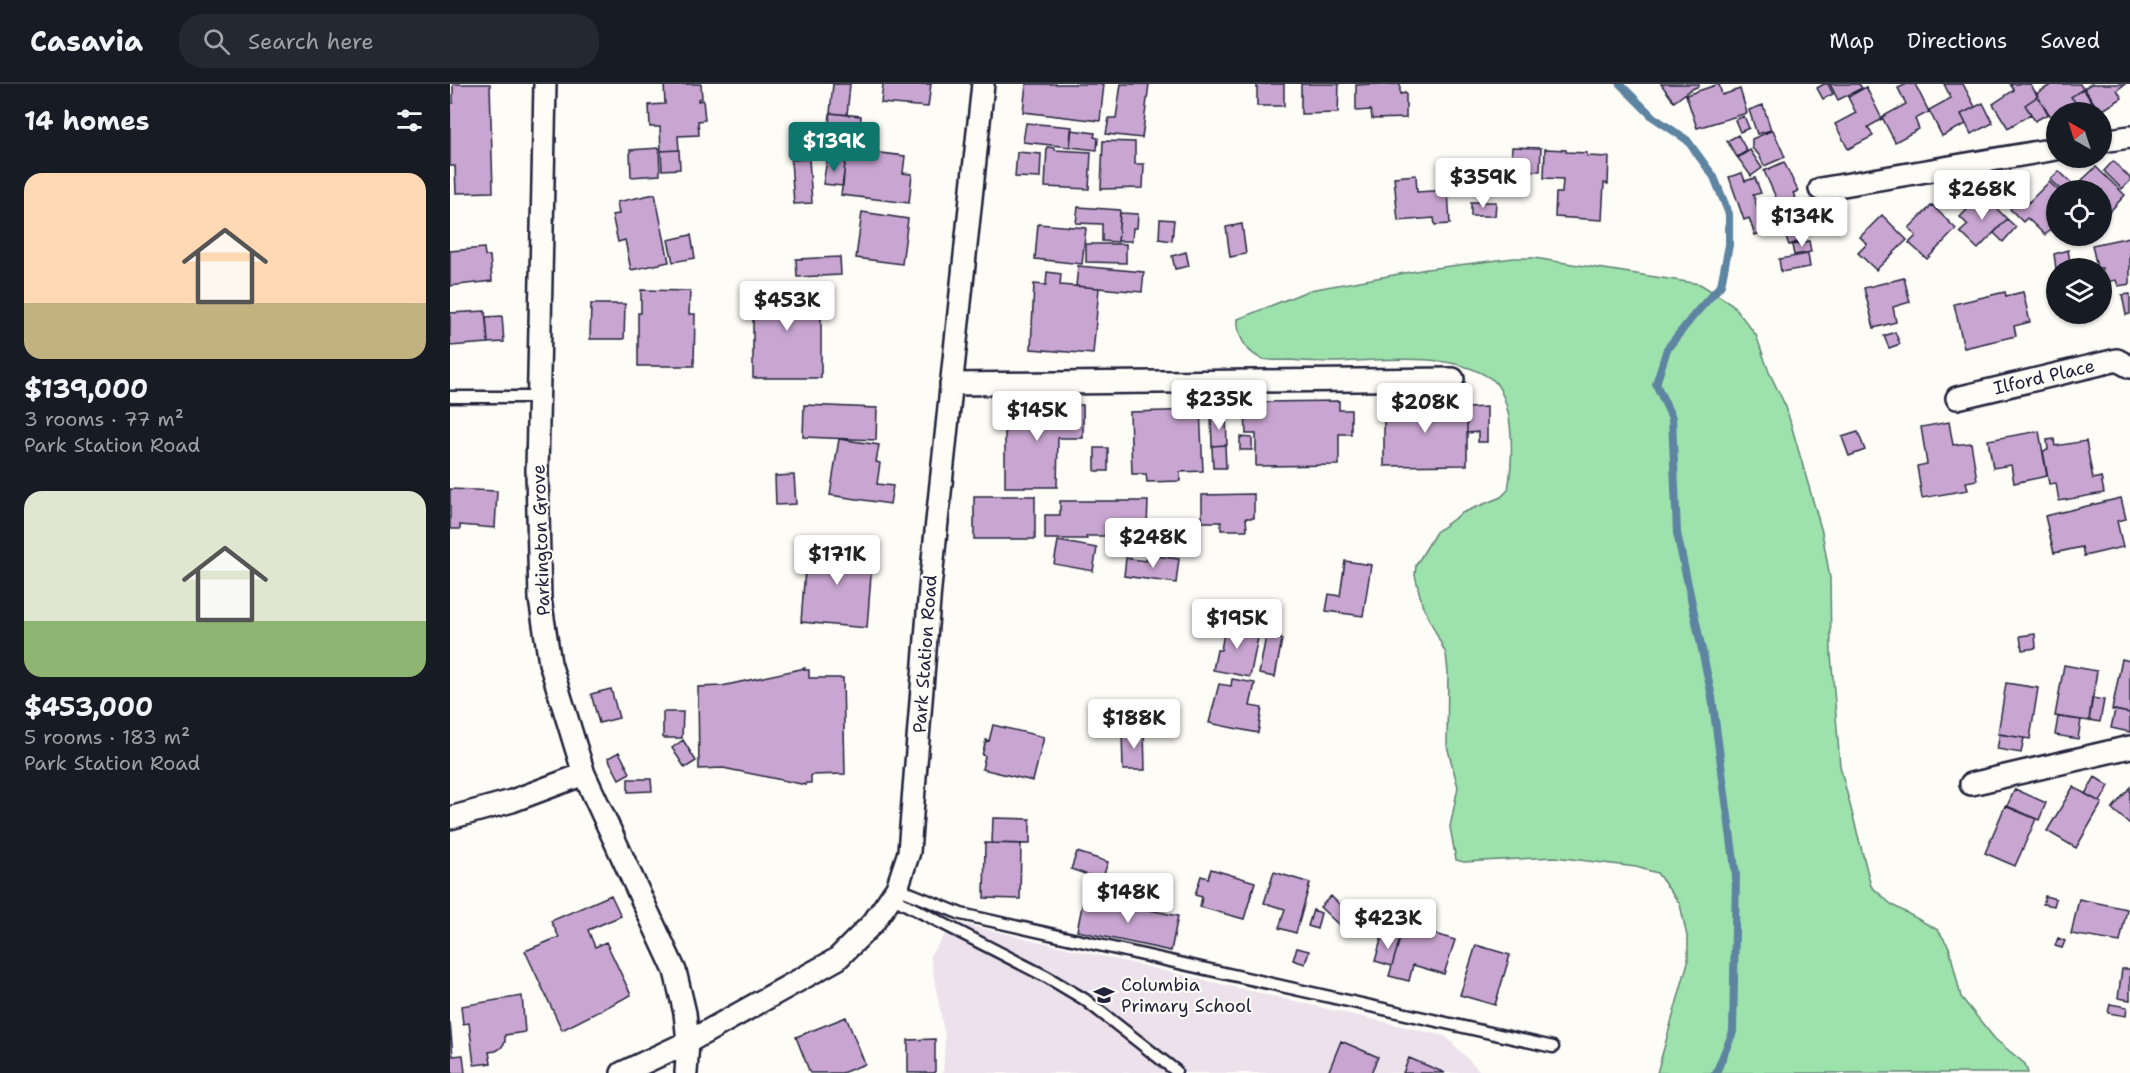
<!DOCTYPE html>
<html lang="en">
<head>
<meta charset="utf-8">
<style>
  body { margin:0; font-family:"Shantell Sans",sans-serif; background:#242831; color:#f1f3f6; height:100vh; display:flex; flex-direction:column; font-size:22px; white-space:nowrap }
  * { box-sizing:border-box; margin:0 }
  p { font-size:20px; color:#9ea1a6 }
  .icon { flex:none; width:33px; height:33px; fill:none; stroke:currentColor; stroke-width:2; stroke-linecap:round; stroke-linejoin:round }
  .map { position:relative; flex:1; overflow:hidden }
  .sheet { display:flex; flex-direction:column; background:#171b24; width:450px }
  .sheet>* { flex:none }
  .needle { width:39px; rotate:321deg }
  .tools { position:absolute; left:1596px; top:18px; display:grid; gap:12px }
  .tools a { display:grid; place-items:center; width:66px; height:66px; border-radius:50%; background:#171b24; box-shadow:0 2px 4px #0004; font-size:30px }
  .price { position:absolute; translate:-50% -51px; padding:0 14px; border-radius:6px; background:#fff; color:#222; font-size:20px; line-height:39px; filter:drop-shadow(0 2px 3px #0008) }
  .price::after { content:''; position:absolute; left:50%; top:36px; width:18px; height:14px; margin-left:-9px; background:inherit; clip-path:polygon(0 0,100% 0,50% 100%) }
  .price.active { background:#0f766e; color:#fff }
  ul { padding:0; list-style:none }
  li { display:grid; align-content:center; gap:12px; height:318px; padding:0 24px }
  li span { display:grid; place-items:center; height:186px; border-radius:18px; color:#555 }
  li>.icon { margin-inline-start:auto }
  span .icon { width:108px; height:108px; fill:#fffc; stroke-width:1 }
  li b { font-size:26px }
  h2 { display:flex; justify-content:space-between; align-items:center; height:72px; padding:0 24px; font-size:26px }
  header { display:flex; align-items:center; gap:36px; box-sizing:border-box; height:84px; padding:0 30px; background:#171b24; border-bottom:2px solid #363941 }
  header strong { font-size:28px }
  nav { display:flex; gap:33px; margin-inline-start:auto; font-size:21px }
  .search { width:420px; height:54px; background:#242831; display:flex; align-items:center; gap:15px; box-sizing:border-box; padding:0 21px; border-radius:24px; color:#9ea1a6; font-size:22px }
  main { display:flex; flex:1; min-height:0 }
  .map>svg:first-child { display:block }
  .built { fill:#ede2ec }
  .green { fill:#9de1ac; stroke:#608274; stroke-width:1.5 }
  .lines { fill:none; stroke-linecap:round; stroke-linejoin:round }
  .stream { stroke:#5d84a1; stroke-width:8 }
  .building { fill:#c8a6d1; stroke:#22223b; stroke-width:1.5 }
  .lane-casing { stroke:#22223b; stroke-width:15 }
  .street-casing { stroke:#22223b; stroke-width:26 }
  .lane { stroke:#fdfcf7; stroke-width:10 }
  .street { stroke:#fdfcf7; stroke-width:21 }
  .labels { text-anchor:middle; stroke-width:4.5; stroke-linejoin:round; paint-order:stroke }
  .street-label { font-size:18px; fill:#22223b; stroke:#fdfcf7 }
  .poi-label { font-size:18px; fill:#22223b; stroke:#fdfcf7; text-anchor:start }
</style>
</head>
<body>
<header>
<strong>Casavia</strong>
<div class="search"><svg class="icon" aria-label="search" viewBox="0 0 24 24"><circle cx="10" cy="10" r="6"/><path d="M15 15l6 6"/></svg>Search here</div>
<nav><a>Map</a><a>Directions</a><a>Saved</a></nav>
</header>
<main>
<section class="sheet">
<h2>14 homes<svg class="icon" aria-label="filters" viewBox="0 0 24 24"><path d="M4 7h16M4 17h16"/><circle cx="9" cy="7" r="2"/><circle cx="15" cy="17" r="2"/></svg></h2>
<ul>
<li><span style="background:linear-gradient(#ffd9b3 70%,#c2b280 0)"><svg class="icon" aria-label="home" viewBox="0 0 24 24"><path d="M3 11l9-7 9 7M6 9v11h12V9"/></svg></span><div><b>$139,000</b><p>3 rooms · 77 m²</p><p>Park Station Road</p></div></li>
<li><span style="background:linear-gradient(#dfe7d0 70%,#8fb573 0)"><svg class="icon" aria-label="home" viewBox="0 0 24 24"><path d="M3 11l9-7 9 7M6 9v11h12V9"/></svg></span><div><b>$453,000</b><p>5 rooms · 183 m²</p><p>Park Station Road</p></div></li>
</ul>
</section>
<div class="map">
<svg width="1680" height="989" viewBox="0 0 1680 989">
  <rect width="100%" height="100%" fill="#fdfcf7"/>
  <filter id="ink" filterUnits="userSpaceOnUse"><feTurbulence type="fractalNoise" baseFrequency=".0167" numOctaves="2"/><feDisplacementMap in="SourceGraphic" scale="12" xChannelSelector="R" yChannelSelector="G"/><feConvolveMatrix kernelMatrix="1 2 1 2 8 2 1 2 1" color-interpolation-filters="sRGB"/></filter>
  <g filter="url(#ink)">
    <path class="built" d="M505 838 995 952 1032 989H493L495 954 480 871Z"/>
    <path class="green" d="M1064 174H1084L1250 200 1282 220 1306 251 1319 288 1336 323 1372 448 1380 494 1381 570 1390 682 1421 802 1442 821 1488 846 1499 863 1511 913 1545 955 1575 980 1578 989H1207L1238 878V857L1230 820 1207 789 1186 783 1105 773 1014 778 1006 776 1000 743 1008 703 997 662 998 589 996 570 972 520 965 491 966 481 986 448 1012 429 1051 413 1058 406C1063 376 1065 325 1046 299 1043 295 1038 293 1035 291 992 267 928 277 881 278 867 278 853 277 840 276 831 276 815 278 808 273 794 265 787 250 788 235L860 206 977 185Z"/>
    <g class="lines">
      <path class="stream" d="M1170 0 1203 33 1237 56 1264 93 1279 130V161L1271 201 1244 231 1217 265 1206 300 1222 334 1227 449 1262 613 1286 792 1283 948 1266 989"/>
    </g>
    <path class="building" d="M3 0H40L43 108 6 109 5 82H0V19H3Z
      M214 0H251L252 14 248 15V17L253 16 255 36 248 37 249 51 228 52 229 66 211 67 210 43H200L199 21 215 20Z
      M383 0H400L397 31 380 29Z
      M433 0H481L478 23 431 19Z
      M576 0H654L650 37 573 28Z
      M671 0H699L692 54 656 50 659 34H666Z
      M807 0H834V22H807Z
      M851 0H889L888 29 851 30Z
      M922 0H950V10L956 9V34L922 35 921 26 906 27V1Z
      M1211 0H1249V2L1240 6 1224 18Z
      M1269 0 1272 11 1290 5 1297 29 1247 44 1236 11Z
      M1374 0H1378L1383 10 1373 15 1367 4Z
      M1380 0H1409L1412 4 1388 16Z
      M1457 0H1465L1479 28 1465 35 1469 45 1445 58 1432 33 1456 20 1448 4Z
      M1494 0H1513L1525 23 1511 30 1516 40 1492 52 1479 26 1501 14Z
      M1560 0H1580L1588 12 1575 21 1581 30 1558 44 1543 20 1564 6Z
      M1602 0H1630L1633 5 1621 13 1627 20 1614 28H1606V33L1603 36 1586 10Z
      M1641 0H1675L1667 6 1672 14 1650 28 1634 4Z
      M1416 3 1432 35 1418 43 1423 52 1398 65 1385 40 1406 29 1398 13Z
      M1633 5 1649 28H1629L1624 22 1627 20 1621 13Z
      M1588 12 1598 30 1585 37 1575 21Z
      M1533 19 1543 39 1521 50 1511 30Z
      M1313 21 1321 46 1307 50 1299 26Z
      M380 29 411 32 410 43 379 41Z
      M1294 32 1299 44 1290 48 1285 36Z
      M576 39 622 43 620 63 573 58Z
      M621 46 645 49 644 53 648 54 647 66 620 63Z
      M1323 46 1335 73 1314 82 1309 71 1302 64V55Z
      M1288 51 1297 67 1287 73 1277 57Z
      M653 57 685 58V80H694L693 104 651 105Z
      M597 63 605 64V66L641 68 639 105 595 103Z
      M1062 63 1091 64 1090 87 1061 86Z
      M209 64 210 91 181 93 180 66Z
      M397 65 455 72 453 89 462 90 459 119 391 111Z
      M1095 65 1116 66V68L1137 69V72L1159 73 1158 100 1154 99 1152 136 1105 133 1106 109H1112L1113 95 1094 94Z
      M229 66 230 85 212 86 211 67Z
      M1300 66 1312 84 1301 92 1288 74Z
      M567 68 591 70 590 94 565 93Z
      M359 75 362 119 344 120 341 76Z
      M377 76 395 78 393 102 373 100Z
      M1663 77 1680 94V97L1672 105 1654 87Z
      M1334 78 1348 107 1343 109 1349 120 1338 125 1334 115 1328 118 1314 87Z
      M1646 83 1675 111 1652 136V106H1631L1637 101 1632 96Z
      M1609 87 1629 106H1611L1600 96Z
      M1292 89 1295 97 1305 94 1311 109 1303 111 1316 147 1305 151 1299 134 1294 136 1279 93Z
      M966 91 967 108 998 106 1000 140 985 141 984 134 948 137 944 93Z
      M1599 98 1608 106 1606 139 1595 151 1577 134 1573 138 1560 125 1571 113 1578 119Z
      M205 110 219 178 181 186 175 156 168 158 162 131 169 130 167 118Z
      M1532 110 1557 135 1528 165 1510 148 1518 141 1510 133Z
      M1021 118H1046L1045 132H1021Z
      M1482 121 1506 145 1477 175 1459 159 1466 152 1459 144Z
      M628 123 670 126 668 158 652 157V140L626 139Z
      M412 128 458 135 452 180 406 174Z
      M1346 128 1356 155 1339 161 1333 145 1337 142 1334 132Z
      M670 129 688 130 687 144H683L682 157H668Z
      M1432 131 1457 156 1426 186 1408 169 1417 160 1410 153Z
      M710 135 724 136 722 157 709 155Z
      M1557 135 1566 143 1553 158 1544 149Z
      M588 140 636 144 632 180 585 175Z
      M792 140 796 170 780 173 776 143Z
      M241 151 245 174 223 178 218 156Z
      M1680 153V200L1668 202 1666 196 1652 199V184H1647L1642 161Z
      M1359 157 1361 168 1344 171 1342 161Z
      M636 160H676V179L636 178Z
      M34 164 35 172H40L42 197 0 202V167Z
      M1618 166 1621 183 1606 185 1604 170Z
      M736 168 739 182 725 185 722 172Z
      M1358 170 1360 183 1331 188 1329 175Z
      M390 173 391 191 347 193 346 175Z
      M628 182 694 188 692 208 626 202Z
      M597 188 611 190 610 201 649 204 643 270 581 265 584 200 596 201Z
      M1454 194 1460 218 1443 223 1446 238 1424 244 1414 204Z
      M371 202V294H303V203Z
      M191 206 240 207 239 230H245L244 282H188V229H191Z
      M1555 208 1556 212 1573 208 1580 238 1564 242 1566 252 1514 264 1504 220Z
      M1680 210V230L1676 231 1672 211Z
      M141 220H175L174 255H140Z
      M35 227 38 259 0 262V229Z
      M52 232 54 258 38 259 36 233Z
      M1445 248 1450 260 1439 264 1434 252Z
      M555 317H569L570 321H633V354H608L607 403H555Z
      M889 317V326H901V350H889V381L806 382V350H796L795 325H806V318Z
      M1017 317V381L934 382V318Z
      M354 321 427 324 426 356 353 353Z
      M1037 323V358H1028V348L1017 349V324Z
      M750 326 753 387 730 388V397L697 398 696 390H682L680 328Z
      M761 333H776L777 361 762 362Z
      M1499 338 1503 361 1521 359 1527 396 1516 398 1518 406 1472 414 1467 382 1477 380 1471 343Z
      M1589 347 1597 392 1564 399 1561 381 1543 384 1538 356Z
      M1408 348 1415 366 1399 372 1392 353Z
      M790 353 802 354V366H790Z
      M389 355 429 361 426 378 430 379 427 400 443 402 440 420 380 411Z
      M1604 355 1605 362 1636 357 1643 395 1651 393 1654 409 1609 417 1606 399 1599 400 1593 367 1598 366 1597 356Z
      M775 361 776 384H763L762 362Z
      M645 364H658V387H645Z
      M344 391 346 420 326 421 325 392Z
      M0 405 47 407 45 444 10 441V445H0Z
      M804 410V434H796L797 446H771V438H752V411Z
      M524 412H585V455H524Z
      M1671 414 1676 435 1667 437 1673 463 1634 472 1632 463 1604 469 1595 432Z
      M610 417H698L697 442 694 441V448H683V455H657V452H636L637 455H595V431H610Z
      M608 457 647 464 643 487 604 480Z
      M357 459 423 465 417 544 351 538Z
      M697 471 729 475 726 499 674 492 676 474 696 477Z
      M895 477 921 481 913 532 876 527 879 510 890 512Z
      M776 538 810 544 800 593 763 586 767 566H771Z
      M1585 550 1586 564 1572 566 1570 552Z
      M816 552 832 555 825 593 809 590Z
      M1672 575 1680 577V629L1662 626Z
      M1614 581 1647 587 1639 637 1605 632Z
      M355 584 354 586H359V594H393L395 690 361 691V699H356V701L273 684 249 685 248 603 272 602Z
      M782 595 805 599 800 622 812 624 808 649 759 639 769 600 781 602Z
      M1556 599 1588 604 1580 655 1548 650Z
      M161 605 169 634 149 639 141 610Z
      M1642 614 1654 616 1650 638 1639 636Z
      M1665 626 1680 629V648L1661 644Z
      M213 628H233L232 654H213Z
      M1608 633 1631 636 1628 655 1605 651Z
      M543 641 594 653 583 697 532 685 535 672 532 671 536 656 539 657Z
      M672 647H694L695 686H673Z
      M1550 650 1574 654 1571 669 1547 665Z
      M233 656 246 677 235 684 222 664Z
      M169 668 180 689 169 695 158 674Z
      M1645 693 1659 702 1650 718 1635 710Z
      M178 695H201L202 707 178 708Z
      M1623 703 1652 719 1626 764 1597 747Z
      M1680 703V740L1662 725Z
      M1565 705 1596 719 1589 736 1557 722Z
      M1555 722 1586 735 1565 782 1535 769Z
      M543 734 580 735V760L542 759Z
      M535 759 571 760 570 815 534 814Z
      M627 768 658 778 652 796 621 785Z
      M761 785 805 798 794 835 750 823 752 813 745 811 751 792 758 794Z
      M824 788 860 799 846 849 829 844 835 825 814 819Z
      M161 811 171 832 138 846 145 863 156 858 181 911 112 946 75 867 109 853 101 837Z
      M634 812 728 832 721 867 627 847Z
      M881 812 901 832 891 843 870 823Z
      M1595 812 1606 815 1604 822 1593 820Z
      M1629 815 1677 825 1670 858 1621 850Z
      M863 826 871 829 867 845 858 842Z
      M954 841 1005 856 994 890 963 881 959 897 939 892Z
      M933 849 950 854 942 882 925 877Z
      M1608 854 1615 857 1612 864 1605 862Z
      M1026 861 1060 871 1045 921 1010 911Z
      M847 864 859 867 855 880 843 876Z
      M1672 885H1680V916L1668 914Z
      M72 912 75 948 55 951V958L51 964 46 967 39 968 41 979 24 981 19 939 13 940 11 922Z
      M1660 920 1677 923 1676 932 1658 929Z
      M396 933 415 980 392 989H360L346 953Z
      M0 938 3 972 13 971 15 989H0Z
      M485 955V989H458V956Z
      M891 957 928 973 921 989H878Z
      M959 974 995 989H953Z"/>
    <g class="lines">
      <g class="lane-casing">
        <path id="lane" d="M0 313H89
          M447 804 511 830 1103 963
          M441 813 597 893 634 915 726 987"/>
      </g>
      <g class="street-casing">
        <path id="street" d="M95 0 87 387 90 515 100 579 134 690 225 887 235 929 238 958 236 989
          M1652 57 1680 53
          M1370 105 1606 65
          M501 300 1003 295
          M1507 314 1667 276 1680 283
          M1521 700 1680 663
          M0 734 62 717 134 690
          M172 989 238 958 387 875 423 839 441 813 447 804 459 768 480 504 533 0"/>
      </g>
      <use href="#lane" class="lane"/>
      <use href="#street" class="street"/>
    </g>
  </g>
  <defs>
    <g id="school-bare" transform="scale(1.62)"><path d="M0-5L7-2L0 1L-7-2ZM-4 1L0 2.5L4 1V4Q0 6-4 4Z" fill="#22223b" stroke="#fdfcf7" stroke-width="2.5" paint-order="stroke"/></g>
  </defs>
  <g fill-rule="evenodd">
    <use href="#school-bare" x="654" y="911"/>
  </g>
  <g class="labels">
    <g class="street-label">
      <text transform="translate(1594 293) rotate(-13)" y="6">Ilford Place</text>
      <text transform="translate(91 456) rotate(-92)" y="6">Parkington Grove</text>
      <text transform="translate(475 570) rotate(-86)" y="6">Park Station Road</text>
    </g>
    <g class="poi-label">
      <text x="671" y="907">Columbia<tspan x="671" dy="21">Primary School</tspan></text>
    </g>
  </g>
</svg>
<div class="tools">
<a><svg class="needle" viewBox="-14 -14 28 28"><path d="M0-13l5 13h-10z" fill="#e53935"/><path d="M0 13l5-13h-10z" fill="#9ea1a6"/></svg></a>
<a><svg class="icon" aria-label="locate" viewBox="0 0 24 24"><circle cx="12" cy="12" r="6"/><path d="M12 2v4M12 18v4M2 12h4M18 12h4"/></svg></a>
<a><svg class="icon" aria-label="layers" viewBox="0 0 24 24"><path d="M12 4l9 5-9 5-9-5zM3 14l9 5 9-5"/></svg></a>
</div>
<b class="price active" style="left:384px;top:89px">$139K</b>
<b class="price" style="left:1033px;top:125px">$359K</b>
<b class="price" style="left:1532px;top:137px">$268K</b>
<b class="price" style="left:1352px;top:164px">$134K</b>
<b class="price" style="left:337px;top:248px">$453K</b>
<b class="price" style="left:769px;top:347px">$235K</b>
<b class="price" style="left:975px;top:350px">$208K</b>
<b class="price" style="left:587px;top:358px">$145K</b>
<b class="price" style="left:703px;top:485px">$248K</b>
<b class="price" style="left:387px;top:502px">$171K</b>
<b class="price" style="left:787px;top:566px">$195K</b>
<b class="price" style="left:684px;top:666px">$188K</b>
<b class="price" style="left:678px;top:840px">$148K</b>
<b class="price" style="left:938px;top:866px">$423K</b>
</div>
</main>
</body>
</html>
